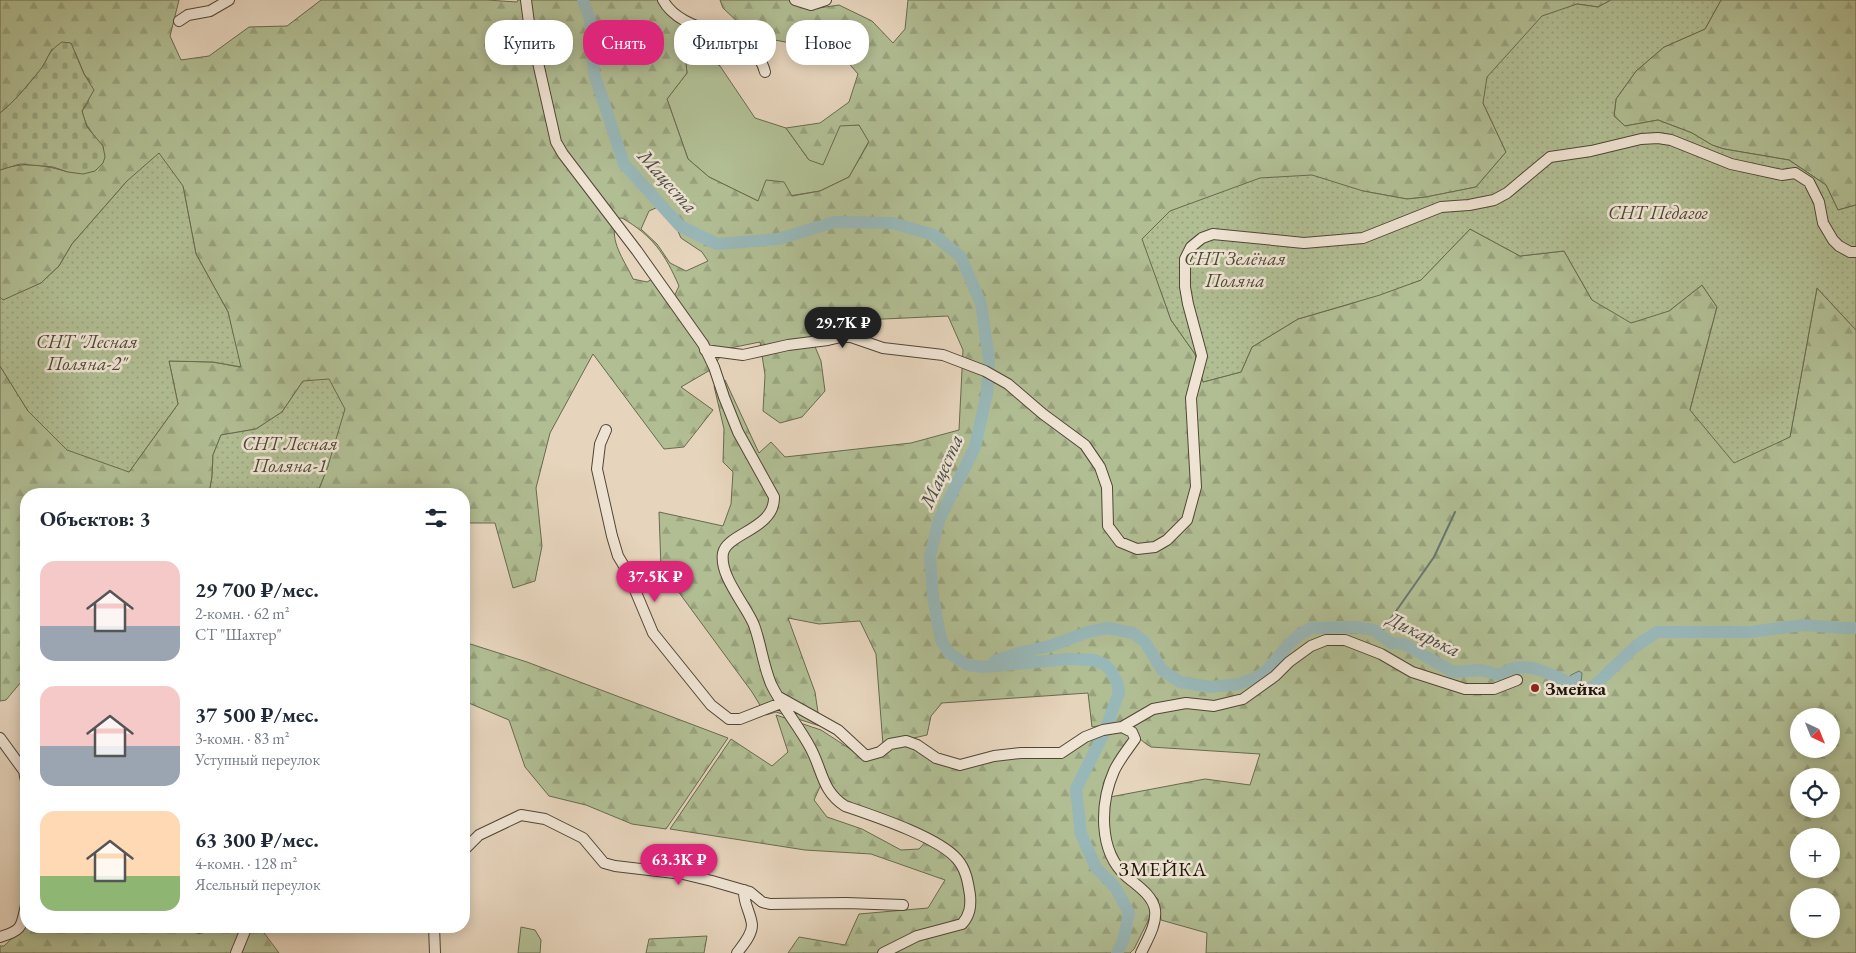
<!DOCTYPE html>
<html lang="ru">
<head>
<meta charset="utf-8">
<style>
  body { margin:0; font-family:"EB Garamond",serif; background:#f2f2f3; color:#1f2937; height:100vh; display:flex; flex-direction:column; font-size:19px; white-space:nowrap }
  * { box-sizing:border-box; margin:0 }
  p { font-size:16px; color:#747a83 }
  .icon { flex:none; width:28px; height:28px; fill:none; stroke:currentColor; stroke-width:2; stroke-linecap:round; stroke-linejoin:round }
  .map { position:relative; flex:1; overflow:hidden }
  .side { position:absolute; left:20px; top:488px; width:450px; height:445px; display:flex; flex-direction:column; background:#fff; border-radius:20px; box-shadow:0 2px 12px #0003 }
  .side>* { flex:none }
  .banner { position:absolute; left:485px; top:20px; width:475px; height:45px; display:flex; gap:10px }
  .needle { width:32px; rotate:137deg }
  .controls { position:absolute; left:1790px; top:708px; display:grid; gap:10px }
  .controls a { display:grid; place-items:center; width:50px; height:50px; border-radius:50%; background:#fff; box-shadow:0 2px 12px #0003; font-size:25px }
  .price { position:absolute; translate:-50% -42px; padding:0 11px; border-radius:18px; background:#db2777; color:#fff; font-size:16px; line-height:32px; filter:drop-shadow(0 1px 2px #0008) }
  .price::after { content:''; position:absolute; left:50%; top:30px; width:15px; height:11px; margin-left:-8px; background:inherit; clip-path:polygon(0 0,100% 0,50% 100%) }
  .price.on { background:#222; color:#fff }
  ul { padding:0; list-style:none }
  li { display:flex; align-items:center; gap:15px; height:125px; padding:0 20px }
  li span { display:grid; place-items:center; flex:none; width:140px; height:100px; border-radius:15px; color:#555 }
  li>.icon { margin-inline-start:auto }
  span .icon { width:60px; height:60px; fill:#fffc; stroke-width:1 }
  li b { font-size:21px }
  h2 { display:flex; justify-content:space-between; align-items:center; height:60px; padding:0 20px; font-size:21px }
  .tag { padding:0 18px; border-radius:20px; background:#fff; box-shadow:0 2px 12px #0003; font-size:18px; line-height:45px }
  .tag.on { background:#db2777; color:#fff }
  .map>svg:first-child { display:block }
  .grass { fill:#b1bd93; stroke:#686a4e }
  .forest { fill:url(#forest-firs); stroke:#686a4e; fill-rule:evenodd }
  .cemetery { fill:url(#cemetery-stones); stroke:#686a4e }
  .park { fill:url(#park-dots); stroke:#686a4e }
  .water { fill:url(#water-waves); stroke:#687772 }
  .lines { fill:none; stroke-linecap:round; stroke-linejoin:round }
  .stream { stroke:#687772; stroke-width:2 }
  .river { stroke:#98b7b8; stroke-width:12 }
  .minor-casing { stroke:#514636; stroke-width:12 }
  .minor { stroke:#efe3d3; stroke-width:10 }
  .poi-dot { fill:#8f2418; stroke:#efe3d3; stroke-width:2 }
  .labels { text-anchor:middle; stroke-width:5; stroke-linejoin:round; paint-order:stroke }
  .park-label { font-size:19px; font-style:italic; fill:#4b4833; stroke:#efe3d3 }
  .poi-label { font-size:19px; font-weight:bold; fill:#1f160a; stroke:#efe3d3; text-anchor:start }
  .water-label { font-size:20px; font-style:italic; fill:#494e47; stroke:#efe3d3 }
  .neighbourhood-label { font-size:20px; letter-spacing:1px; fill:#1f160a; stroke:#efe3d3 }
</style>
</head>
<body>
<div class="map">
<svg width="1856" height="953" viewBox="0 0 1856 953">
  <defs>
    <pattern id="forest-firs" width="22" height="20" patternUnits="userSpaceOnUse" patternTransform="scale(1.25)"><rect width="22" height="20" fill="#b1bd93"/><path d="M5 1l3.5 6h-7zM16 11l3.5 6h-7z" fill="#98a27d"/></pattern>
    <pattern id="cemetery-stones" width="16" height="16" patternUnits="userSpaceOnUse" patternTransform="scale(1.25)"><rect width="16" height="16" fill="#b1bd93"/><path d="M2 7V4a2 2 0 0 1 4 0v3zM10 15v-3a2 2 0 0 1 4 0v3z" fill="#98a27d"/></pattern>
    <pattern id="park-dots" width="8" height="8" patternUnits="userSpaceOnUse" patternTransform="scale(1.25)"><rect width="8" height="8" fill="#b1bd93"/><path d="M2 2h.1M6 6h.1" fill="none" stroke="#98a27d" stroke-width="1.8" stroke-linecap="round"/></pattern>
    <pattern id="water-waves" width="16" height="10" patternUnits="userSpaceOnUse" patternTransform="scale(1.25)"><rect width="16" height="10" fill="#98b7b8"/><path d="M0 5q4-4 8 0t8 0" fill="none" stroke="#7b9494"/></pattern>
  </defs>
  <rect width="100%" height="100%" fill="#e6d4bc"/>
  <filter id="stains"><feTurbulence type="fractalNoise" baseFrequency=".004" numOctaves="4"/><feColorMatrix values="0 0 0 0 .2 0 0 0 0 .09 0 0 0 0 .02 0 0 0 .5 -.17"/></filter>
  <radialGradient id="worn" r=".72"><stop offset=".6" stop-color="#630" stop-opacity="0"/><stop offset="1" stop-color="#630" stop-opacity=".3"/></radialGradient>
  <path class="grass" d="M683 43 720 66 755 118 786 128 809 160 831 143 840 125H859L869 141 849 177 820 191 758 201 709 177 688 159 667 99 687 73Z
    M521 927 535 930 541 940 540 953H518Z"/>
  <path class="forest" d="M0 0H179L170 36 181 60 209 56 249 27 287 26 321 0H487L517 2 518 0H659L720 66 684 43 687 73 667 99 688 159 709 177 758 201 766 180 784 182 792 196 820 191 849 177 869 142 859 125 840 126 823 165 809 160 786 128 820 123 849 102 858 74 840 53 775 40 742 26 723 8 720 0H789L812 9 839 5 872 21 893 43 905 29 908 0H1611L1598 7 1577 4 1483 103 1506 152 1476 187 1426 197 1407 199 1363 191 1143 239 1171 320 1195 354 1203 382 1241 372 1252 347 1298 319 1350 304 1421 280 1470 229 1520 256 1564 251 1592 300 1669 311 1702 285 1717 307 1690 410 1790 437 1817 288 1856 330V953H1206L1207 933 1161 920 1158 899 1125 871 1108 837 1110 797 1205 779 1250 785 1260 754 1151 747C1140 741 1132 730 1122 722L1092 727 1088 693 942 703 931 716 927 735 883 745 876 654 860 621 819 624 788 618 815 692 820 726 776 712 766 715 752 692 661 568 659 512 723 526 731 504 733 472 723 462 724 429 714 386 725 380 759 453 771 442 785 457 911 443 959 430 963 350 948 316 862 320 834 317 817 319 811 327V337L821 361 825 391 802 417 780 423 763 411 765 375 760 342 725 349 712 369 681 387 713 410 684 447 664 449 593 354 550 433 536 488 542 546 535 581 513 588 495 523H464V494H317L328 466 303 381 282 412 256 429 221 435 213 455 212 477 209 494H26V676L6 700 0 701V366L28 411 129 472 178 404 169 361 213 362 240 367 228 312 196 254 183 186 127 181 72 244 59 266 41 283 3 301 0 297V170C23 161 45 165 68 172L103 146C93 135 85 126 82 111L88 103 89 80 84 74 75 52 52 49 42 68 14 101 0 113ZM658 207 677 229 681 238 702 252 708 261 686 271 670 263 657 244 641 229 649 211ZM622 218C653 236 665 254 679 286L672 301 613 219ZM615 226 654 278 647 282 633 279C626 263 611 244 615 226ZM1799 716H1831V749H1799ZM1799 776H1831V809H1799ZM1799 836H1831V869H1799ZM1799 896H1831V929H1799Z
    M1721 0H1856V205L1838 210 1826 185 1789 160 1724 149 1712 145 1692 133 1658 120 1625 126 1614 116 1616 99 1636 71 1664 47 1705 29Z
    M464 642 527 662 728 738 666 829 632 824 586 805 549 796 525 767 509 720 464 701Z
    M776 715 821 730 867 760 883 749 904 743 956 764 1072 748 1101 733 1122 731 1132 738 1112 770 1101 837 1123 877 1154 909 1134 949 1130 953H788L799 937 845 945 859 914 928 908 945 880 871 854 805 850 670 829 731 739 772 766 788 752ZM823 780C836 806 901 828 928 839L919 849 901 850 862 829 827 817 814 800Z
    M26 925V926H195L198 934 224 926H259L279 953H0V946H4Z
    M707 936 704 953H646L649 939Z"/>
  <path class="cemetery" d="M62 42 71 43 84 74 94 90 82 111 87 127 103 146 105 157 103 163 95 171 83 174 68 172 53 167 20 164 0 170V113C15 101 28 85 40 70 50 57 46 53 62 42Z"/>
  <path class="park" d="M1611 0H1721L1705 29 1664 47 1636 71 1616 99 1614 116 1625 126 1658 120 1692 133 1712 145 1724 149 1789 160 1826 185 1838 210 1856 205V330L1817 288 1790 437 1734 463 1690 410 1717 307 1702 285 1669 311 1631 323 1592 300 1564 251 1520 256 1470 229 1421 280 1380 295 1298 319 1252 347 1241 372 1203 382 1195 354 1171 320 1142 239 1170 211 1260 178 1312 175 1363 191 1407 199 1426 197 1476 187 1506 152 1483 103 1487 77 1542 16 1577 4 1598 7Z
    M159 153 183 186 196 254 228 312 241 367 213 362 169 361 178 404 129 472 67 450 28 411 0 366V297L3 300 41 283 59 266 72 244 127 181Z
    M329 379 345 409 328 466 317 494H209L212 477 213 455 221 435 256 429 282 412 303 381Z"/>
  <path class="water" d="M1579 671 1582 673 1581 683 1569 693 1565 694 1562 692 1561 685 1571 675Z"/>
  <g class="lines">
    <path class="stream" d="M1380 634 1434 557 1455 512"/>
    <path class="river" d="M583 0 590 20 594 73 624 164 680 226 717 244 778 239 835 222 892 223 934 235 961 257 981 304 989 359 987 393 975 447 939 520 930 556 933 597 941 640 949 653 967 665 984 667 1068 659 1093 660 1104 664 1111 671 1117 682 1119 692 1105 731 1076 789 1081 834 1096 868 1115 887 1129 913 1123 941 1117 953
      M995 661 1018 653 1050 646 1088 632 1108 628 1133 633 1145 642 1162 670 1180 682 1210 687 1239 684 1257 677 1268 669 1288 645 1299 635 1311 628 1355 627 1374 630 1391 643 1404 644 1453 672 1481 670 1500 675C1526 655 1558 679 1583 689L1594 686 1636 646 1657 632H1750L1803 625 1843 628H1856"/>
    <g class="minor-casing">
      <path id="minor" d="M526 0 529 23 556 142 563 154 637 251 703 344 714 367 724 397 738 432 774 497C775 529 727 533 723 553 719 576 746 605 754 625 761 644 763 665 771 684 782 707 799 726 811 749 823 772 822 791 845 806 874 816 938 837 957 859 966 869 968 882 970 895 971 906 970 915 962 924L917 936 883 953
        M663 0C683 38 755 29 765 72
        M795 0 811 5 826 0
        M179 21 188 15 210 11 229 0
        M705 350 743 355 788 345 828 340 841 337H851L883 348 943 355 985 371 1008 384 1043 414 1085 445 1100 467 1107 487 1108 526 1120 542 1137 549 1155 547 1167 540 1187 520 1196 487 1191 398 1202 356 1188 304 1185 287V259L1191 247 1202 238 1213 234 1304 243 1363 238 1441 207 1469 205 1494 200 1507 193 1550 157 1591 151 1641 139 1658 138 1671 140 1731 164 1782 175 1795 173 1809 182 1819 202 1823 223 1833 240 1839 246 1850 252H1856
        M606 430 600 444 597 469 612 536 618 556 627 571 653 633 711 705 729 719H740L781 703
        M779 697 838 730 866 756 880 752 890 744 906 741 917 745 936 758 960 765 994 756 1021 753H1061L1085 737 1103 730 1122 727 1153 709 1186 703 1214 706 1243 699 1275 676 1289 662 1311 646 1326 640H1345L1381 654 1412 672 1465 689H1494L1517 680
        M1122 727 1132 732 1135 739C1128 749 1119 760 1114 771 1100 803 1098 851 1126 876 1136 885 1153 895 1155 910 1157 924 1147 940 1141 953
        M0 738 24 771 26 781
        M464 850 479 835 521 815 545 819 583 838 604 863 615 866 683 874 712 881 750 892 762 902 770 904 846 903 903 905
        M434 926 435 953
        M0 937C23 930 21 927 26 905
        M236 953 247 926
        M737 953C743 945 752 935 752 925 751 913 743 903 744 890"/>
    </g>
    <use href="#minor" class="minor"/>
  </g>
  <circle class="poi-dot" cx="1535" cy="688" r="5"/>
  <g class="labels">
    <g class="park-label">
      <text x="1658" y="219">СНТ Педагог</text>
      <text x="1235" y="265">СНТ Зелёная<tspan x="1235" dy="22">Поляна</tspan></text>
      <text x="87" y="348">СНТ "Лесная<tspan x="87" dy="22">Поляна-2"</tspan></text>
      <text x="290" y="450">СНТ Лесная<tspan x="290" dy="22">Поляна-1</tspan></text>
    </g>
    <g class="poi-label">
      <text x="1545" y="695">Змейка</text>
    </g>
    <g class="water-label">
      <text transform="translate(668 181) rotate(48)" y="7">Мацеста</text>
      <text transform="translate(941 471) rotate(-66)" y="7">Мацеста</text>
      <text transform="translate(1424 634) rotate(26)" y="7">Дикарька</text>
    </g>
    <g class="neighbourhood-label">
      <text x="1163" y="876">ЗМЕЙКА</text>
    </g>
  </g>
  <rect width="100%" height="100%" filter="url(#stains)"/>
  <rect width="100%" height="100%" fill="url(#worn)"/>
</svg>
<div class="controls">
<a><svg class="needle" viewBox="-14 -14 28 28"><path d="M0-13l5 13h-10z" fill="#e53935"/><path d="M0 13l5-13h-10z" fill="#747a83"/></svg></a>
<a><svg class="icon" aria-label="locate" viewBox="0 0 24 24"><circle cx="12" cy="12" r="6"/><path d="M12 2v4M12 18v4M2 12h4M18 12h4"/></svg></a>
<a>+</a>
<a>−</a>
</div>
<b class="price on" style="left:843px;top:349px">29.7K ₽</b>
<b class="price" style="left:655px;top:603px">37.5K ₽</b>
<b class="price" style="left:679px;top:886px">63.3K ₽</b>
<div class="banner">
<a class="tag">Купить</a>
<a class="tag on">Снять</a>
<a class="tag">Фильтры</a>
<a class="tag">Новое</a>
</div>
<section class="side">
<h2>Объектов: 3<svg class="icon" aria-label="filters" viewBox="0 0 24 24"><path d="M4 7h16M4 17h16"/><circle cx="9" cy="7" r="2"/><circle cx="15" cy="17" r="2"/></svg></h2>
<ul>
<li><span style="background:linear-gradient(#f6c9c9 65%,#9aa5b1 0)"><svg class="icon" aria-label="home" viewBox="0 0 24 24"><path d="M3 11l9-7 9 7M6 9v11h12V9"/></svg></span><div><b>29 700 ₽/мес.</b><p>2-комн. · 62 m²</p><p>СТ &quot;Шахтер&quot;</p></div></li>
<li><span style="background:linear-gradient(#f6c9c9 60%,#9aa5b1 0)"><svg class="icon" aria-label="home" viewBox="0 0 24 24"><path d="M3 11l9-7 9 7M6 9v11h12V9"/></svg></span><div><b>37 500 ₽/мес.</b><p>3-комн. · 83 m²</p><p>Уступный переулок</p></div></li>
<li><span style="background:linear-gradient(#ffd9b3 65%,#8fb573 0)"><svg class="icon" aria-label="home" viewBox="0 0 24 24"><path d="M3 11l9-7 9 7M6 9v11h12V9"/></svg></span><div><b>63 300 ₽/мес.</b><p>4-комн. · 128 m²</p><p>Ясельный переулок</p></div></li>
</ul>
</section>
</div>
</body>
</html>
